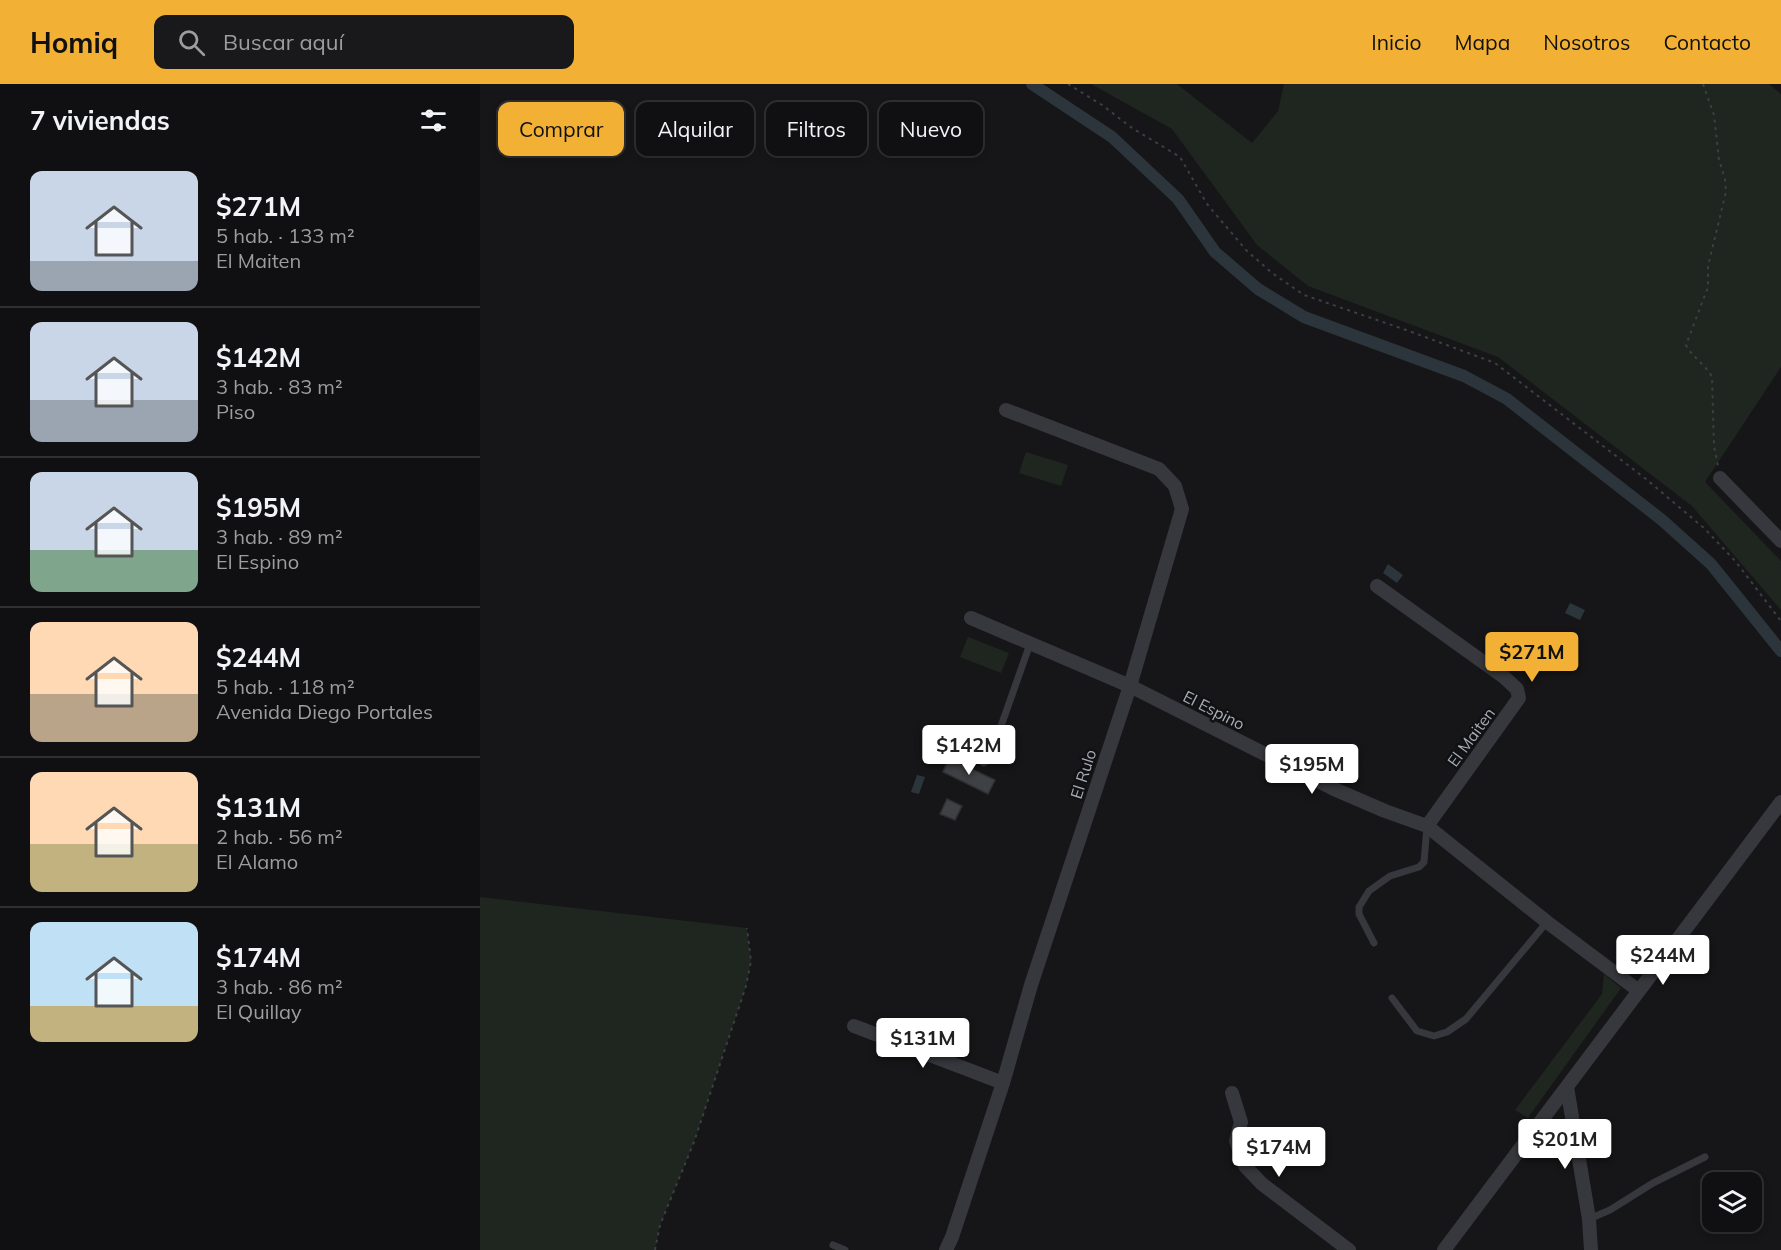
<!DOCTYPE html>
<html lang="es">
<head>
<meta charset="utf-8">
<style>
  body { margin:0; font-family:Mulish,sans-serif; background:#19191b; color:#f1f3f6; height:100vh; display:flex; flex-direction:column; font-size:22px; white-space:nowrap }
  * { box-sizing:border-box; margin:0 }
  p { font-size:20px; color:#9c9d9f }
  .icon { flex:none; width:33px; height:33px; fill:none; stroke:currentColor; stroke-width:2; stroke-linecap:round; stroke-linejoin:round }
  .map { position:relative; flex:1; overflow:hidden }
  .side { display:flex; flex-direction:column; background:#101012; width:480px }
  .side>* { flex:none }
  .hud { position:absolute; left:18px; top:18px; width:570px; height:54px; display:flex; gap:12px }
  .buttons { position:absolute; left:1222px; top:1088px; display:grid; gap:12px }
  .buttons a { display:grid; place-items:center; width:60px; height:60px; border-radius:12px; background:#101012; box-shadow:0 3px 9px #0003,0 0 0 2px #303032; font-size:30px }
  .price { position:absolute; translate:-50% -51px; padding:0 14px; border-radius:6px; background:#fff; color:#222; font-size:20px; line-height:39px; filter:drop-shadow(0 2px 3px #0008) }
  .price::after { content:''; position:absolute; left:50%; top:36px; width:18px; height:14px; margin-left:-9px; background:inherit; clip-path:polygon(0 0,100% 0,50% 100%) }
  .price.selected { background:#f2b134; color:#111 }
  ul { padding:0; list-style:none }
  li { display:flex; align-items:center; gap:18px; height:150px; padding:0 30px }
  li+li { border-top:2px solid #303032 }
  li span { display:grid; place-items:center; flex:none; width:168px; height:120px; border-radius:12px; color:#555 }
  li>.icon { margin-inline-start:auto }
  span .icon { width:72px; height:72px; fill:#fffc; stroke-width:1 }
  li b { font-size:26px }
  h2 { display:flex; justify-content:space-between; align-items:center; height:72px; padding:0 30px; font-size:26px }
  .chip { padding:0 21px; border-radius:12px; background:#101012; box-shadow:0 3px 9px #0003,0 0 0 2px #303032; font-size:21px; line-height:54px }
  .chip.selected { background:#f2b134; color:#111 }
  header { display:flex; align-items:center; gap:36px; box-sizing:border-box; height:84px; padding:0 30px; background:#f2b134; color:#111 }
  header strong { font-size:28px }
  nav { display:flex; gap:33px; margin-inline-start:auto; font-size:21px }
  .search { width:420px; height:54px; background:#19191b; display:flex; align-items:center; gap:15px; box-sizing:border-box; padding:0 21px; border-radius:12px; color:#9c9d9f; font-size:22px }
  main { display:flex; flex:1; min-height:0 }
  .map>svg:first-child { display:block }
  .green { fill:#1e261f }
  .water { fill:#2c353c }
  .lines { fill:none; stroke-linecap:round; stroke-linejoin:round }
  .canal { stroke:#2c353c; stroke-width:12 }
  .building { fill:#404145; stroke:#303034; stroke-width:1.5 }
  .path { stroke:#3d3f44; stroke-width:2; stroke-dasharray:3 4.5; stroke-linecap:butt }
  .service { stroke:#37383d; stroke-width:7 }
  .minor { stroke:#37383d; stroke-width:14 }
  .labels { text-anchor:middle; stroke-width:5; stroke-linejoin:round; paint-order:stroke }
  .street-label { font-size:16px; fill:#a8adb8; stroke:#111113 }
</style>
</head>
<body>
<header>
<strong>Homiq</strong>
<div class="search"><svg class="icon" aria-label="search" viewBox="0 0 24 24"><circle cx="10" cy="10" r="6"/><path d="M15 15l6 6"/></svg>Buscar aquí</div>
<nav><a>Inicio</a><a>Mapa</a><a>Nosotros</a><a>Contacto</a></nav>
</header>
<main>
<section class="side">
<h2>7 viviendas<svg class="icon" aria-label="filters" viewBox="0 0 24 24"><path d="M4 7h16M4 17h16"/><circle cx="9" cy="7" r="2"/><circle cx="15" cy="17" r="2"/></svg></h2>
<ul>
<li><span style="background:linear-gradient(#c9d6e8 75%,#9aa5b1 0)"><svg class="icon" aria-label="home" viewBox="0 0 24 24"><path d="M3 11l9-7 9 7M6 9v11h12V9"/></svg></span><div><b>$271M</b><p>5 hab. · 133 m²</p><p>El Maiten</p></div></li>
<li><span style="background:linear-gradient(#c9d6e8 65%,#9aa5b1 0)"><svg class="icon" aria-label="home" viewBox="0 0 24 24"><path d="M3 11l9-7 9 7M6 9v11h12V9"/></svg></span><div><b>$142M</b><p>3 hab. · 83 m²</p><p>Piso</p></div></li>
<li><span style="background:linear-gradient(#c9d6e8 65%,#7fa58c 0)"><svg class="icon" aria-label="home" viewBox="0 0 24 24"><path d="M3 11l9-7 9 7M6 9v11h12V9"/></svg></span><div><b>$195M</b><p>3 hab. · 89 m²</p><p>El Espino</p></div></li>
<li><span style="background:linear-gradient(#ffd9b3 60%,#b9a48a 0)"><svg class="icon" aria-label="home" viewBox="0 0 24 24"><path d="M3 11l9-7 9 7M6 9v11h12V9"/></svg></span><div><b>$244M</b><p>5 hab. · 118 m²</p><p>Avenida Diego Portales</p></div></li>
<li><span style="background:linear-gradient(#ffd9b3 60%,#c2b280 0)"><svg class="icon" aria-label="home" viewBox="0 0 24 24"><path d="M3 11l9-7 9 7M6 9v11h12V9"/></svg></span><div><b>$131M</b><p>2 hab. · 56 m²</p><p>El Alamo</p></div></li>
<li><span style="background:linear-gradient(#bfe0f5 70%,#c2b280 0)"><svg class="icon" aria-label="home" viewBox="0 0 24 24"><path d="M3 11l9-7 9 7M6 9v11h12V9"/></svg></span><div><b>$174M</b><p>3 hab. · 86 m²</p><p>El Quillay</p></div></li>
</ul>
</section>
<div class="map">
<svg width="1301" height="1166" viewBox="0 0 1301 1166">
  <rect width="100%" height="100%" fill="#161618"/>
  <path class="green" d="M611 0H697L772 59 798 27 804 0H1289L1301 10V283L1225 398 1301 477V526L1212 422 1018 273 828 202 777 161 692 45Z
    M546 368 588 381 581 402 539 389Z
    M488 553 529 569 521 589 480 573Z
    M0 813 267 844 271 877 266 902 214 1058 180 1141 175 1166H0Z
    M1124 890 1141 904 1048 1034 1035 1026 1122 910Z"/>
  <path class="water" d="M908 480 923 491 917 499 903 489Z
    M1090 519 1105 526 1100 536 1085 529Z
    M437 691 445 693 439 710 431 708Z"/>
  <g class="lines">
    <path class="canal" d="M552 0 632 53 698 115 735 168 778 205 824 233 984 292 1027 315 1182 436 1231 480 1301 567"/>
  </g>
  <path class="building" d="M469 674 515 696 508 710 463 688Z
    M467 715 482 722 475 736 460 730Z"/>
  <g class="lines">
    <path class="path" d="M588 0 622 21 652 44 700 73 727 120 766 166 792 189 824 211 929 247 1015 279 1166 395 1225 445 1256 478 1301 537
      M1223 0 1234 31 1239 76 1245 95 1246 108 1228 182V203L1206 261C1212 273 1225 280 1232 293L1234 362 1238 382
      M175 1166 180 1141 214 1058 266 902 271 877 267 844"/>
    <path class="service" d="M516 656 495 673 504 679 509 676 550 560
      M894 859 879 830V823L889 807 910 792 939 783 944 778 947 742
      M912 914 937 947 954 952 967 948 986 935 1067 838
      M1109 1135 1130 1126 1173 1099 1225 1073
      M353 1161 365 1166"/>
    <path class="minor" d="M1240 394 1301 457
      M897 502 1024 593 1037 605 1039 614 947 742
      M491 534 650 602 854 705 905 727 947 742 1067 838 1159 907
      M374 942 523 999
      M1087 1003 1109 1135 1111 1166
      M752 1009 761 1038 756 1057 765 1082 782 1100 869 1166
      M466 1166 472 1153 523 999 551 901 650 602 702 425 695 402 679 385 526 326
      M964 1166 1301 718"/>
  </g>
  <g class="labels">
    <g class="street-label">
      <text transform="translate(734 626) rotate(27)" y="6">El Espino</text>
      <text transform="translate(991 653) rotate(-54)" y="6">El Maiten</text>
      <text transform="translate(603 690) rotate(-72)" y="6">El Rulo</text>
    </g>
  </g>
</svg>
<div class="buttons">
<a><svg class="icon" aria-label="layers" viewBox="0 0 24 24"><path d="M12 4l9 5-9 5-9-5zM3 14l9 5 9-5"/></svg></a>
</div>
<b class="price selected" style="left:1052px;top:599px">$271M</b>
<b class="price" style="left:489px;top:692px">$142M</b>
<b class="price" style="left:832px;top:711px">$195M</b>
<b class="price" style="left:1183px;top:902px">$244M</b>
<b class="price" style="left:443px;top:985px">$131M</b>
<b class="price" style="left:1085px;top:1086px">$201M</b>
<b class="price" style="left:799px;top:1094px">$174M</b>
<div class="hud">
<a class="chip selected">Comprar</a>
<a class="chip">Alquilar</a>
<a class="chip">Filtros</a>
<a class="chip">Nuevo</a>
</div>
</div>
</main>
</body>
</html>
